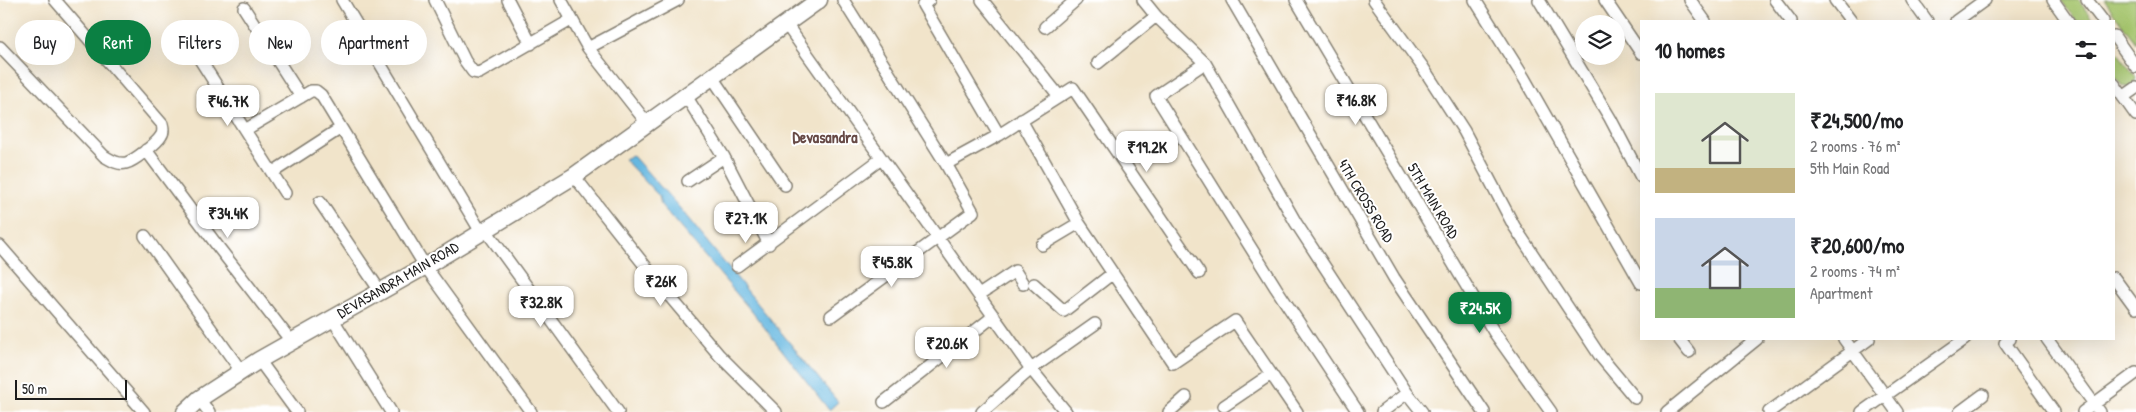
<!DOCTYPE html>
<html lang="en">
<head>
<meta charset="utf-8">
<style>
  body { margin:0; font-family:"Patrick Hand",sans-serif; background:#f6f6f6; color:#202124; height:100vh; display:flex; flex-direction:column; font-size:19px; white-space:nowrap }
  * { box-sizing:border-box; margin:0 }
  p { font-size:16px; color:#757577 }
  .icon { flex:none; width:28px; height:28px; fill:none; stroke:currentColor; stroke-width:2; stroke-linecap:round; stroke-linejoin:round }
  .map { position:relative; flex:1; overflow:hidden }
  .drawer { position:absolute; left:1640px; top:20px; width:475px; height:320px; display:flex; flex-direction:column; background:#fff; border-radius:0px; box-shadow:0 5px 20px #0002 }
  .drawer>* { flex:none }
  .banner { position:absolute; left:15px; top:20px; width:475px; height:45px; display:flex; gap:10px }
  .buttons { position:absolute; left:1575px; top:15px; display:grid; gap:10px }
  .buttons a { display:grid; place-items:center; width:50px; height:50px; border-radius:50%; background:#fff; box-shadow:0 5px 20px #0002; font-size:25px }
  .scale { position:absolute; left:15px; bottom:12px; width:112px; box-sizing:border-box; padding-left:5px; border:2px solid #1c1c1c; border-top:0; font-size:14px; line-height:18px; white-space:nowrap; color:#1c1c1c; -webkit-text-stroke:4px #fff; paint-order:stroke }
  .price { position:absolute; translate:-50% -42px; padding:0 11px; border-radius:10px; background:#fff; color:#222; font-size:16px; line-height:32px; filter:drop-shadow(0 1px 2px #0008) }
  .price::after { content:''; position:absolute; left:50%; top:30px; width:15px; height:11px; margin-left:-8px; background:inherit; clip-path:polygon(0 0,100% 0,50% 100%) }
  .price.active { background:#0b8043; color:#fff }
  ul { padding:0; list-style:none }
  li { display:flex; align-items:center; gap:15px; height:125px; padding:0 15px }
  li span { display:grid; place-items:center; flex:none; width:140px; height:100px; border-radius:0px; color:#555 }
  li>.icon { margin-inline-start:auto }
  span .icon { width:60px; height:60px; fill:#fffc; stroke-width:1 }
  li b { font-size:21px }
  h2 { display:flex; justify-content:space-between; align-items:center; height:60px; padding:0 15px; font-size:21px }
  .tag { padding:0 18px; border-radius:22px; background:#fff; box-shadow:0 5px 20px #0002; font-size:18px; line-height:45px }
  .tag.active { background:#0b8043; color:#fff }
  .map>svg:first-child { display:block }
  .green { fill:#a5c56d; stroke:#607044 }
  .water { fill:#65b7e0; stroke:#406a7e }
  .lines { fill:none; stroke-linecap:round; stroke-linejoin:round }
  .minor-casing { stroke:#868073; stroke-width:14 }
  .secondary-casing { stroke:#868073; stroke-width:19 }
  .minor { stroke:#fff; stroke-width:11 }
  .secondary { stroke:#fff; stroke-width:16 }
  .labels { text-anchor:middle; stroke-width:4; stroke-linejoin:round; paint-order:stroke }
  .street-label { font-size:15px; fill:#1c1c1c; stroke:#fff }
  .neighbourhood-label { font-size:16px; font-weight:bold; fill:#674a46; stroke:#fff }
</style>
</head>
<body>
<div class="map">
<svg width="2136" height="412" viewBox="0 0 2136 412">
  <rect width="100%" height="100%" fill="#fff"/>
  <filter id="ink" filterUnits="userSpaceOnUse"><feTurbulence type="fractalNoise" baseFrequency=".02" numOctaves="2"/><feDisplacementMap in="SourceGraphic" scale="10" xChannelSelector="R" yChannelSelector="G"/><feConvolveMatrix kernelMatrix="1 2 1 2 8 2 1 2 1" color-interpolation-filters="sRGB"/></filter>
  <filter id="wash" filterUnits="userSpaceOnUse"><feTurbulence type="fractalNoise" baseFrequency=".0096" numOctaves="4" result="noise"/><feDisplacementMap in="SourceGraphic" scale="20" xChannelSelector="R" yChannelSelector="G"/><feGaussianBlur stdDeviation="1.12" result="paint"/><feColorMatrix in="noise" values="0 0 0 0 0 0 0 0 0 0 0 0 0 0 0 0 0 1.4 0 .05"/><feComposite in="paint" operator="in"/></filter>
  <g filter="url(#wash)">
    <rect width="100%" height="100%" fill="#f1e4ca"/>
    <path class="green" d="M2061 0H2078L2094 21H2076Z
      M2104 0H2136V43Z
      M2114 48 2136 77 2135 83 2130 88 2122 86 2114 74Z"/>
    <path class="water" d="M632 155 678 206 838 402 829 410 753 313 661 205 659 196 624 159Z"/>
  </g>
  <g filter="url(#ink)">
    <g class="lines">
      <g class="minor-casing">
        <path id="minor" d="M342 0 481 232
          M435 0 465 61 473 72 479 73 571 20
          M508 0 531 44
          M561 0 588 48 678 0
          M929 0 923 5 999 135
          M982 0 1059 96
          M1143 0 1156 16 1205 63 1156 96 1276 288 1358 412
          M1232 0 1394 278 1484 412
          M1296 0 1494 332 1551 412
          M1374 0 1422 66 1464 131 1514 226 1600 356 1635 398
          M1475 0 1524 78 1641 283
          M1539 0 1610 118 1641 177
          M1605 0 1641 53
          M1690 0 1705 21
          M1775 0 1791 21
          M1835 0 1851 21
          M1912 0 1927 21
          M2053 0 2068 21
          M2087 0 2103 21
          M244 8 301 97
          M1956 21 1985 0
          M786 24 1031 369 1066 412
          M1045 27 1076 0
          M2114 36 2136 67
          M0 47 104 156C111 160 118 165 126 163 134 161 157 143 161 136 164 132 163 128 162 124L55 0
          M192 47 285 193
          M588 48 647 123
          M1098 63 1156 16
          M1205 63 1296 223 1407 393 1382 412
          M712 77 785 185
          M2114 84 2136 115
          M686 96 724 157 769 244
          M2123 97 2136 88
          M1021 120 1079 223 1173 363 1235 321 1297 412
          M245 130 311 91H316L321 95 425 266 531 412
          M146 150 219 248 291 341
          M946 164 999 135 1073 88 1199 273
          M273 172 341 128
          M574 176 661 286 719 355 776 412
          M688 181 724 157
          M320 202 380 291
          M485 229 618 412
          M145 236 241 371
          M1042 245 1079 223
          M0 246 144 412
          M737 266 881 159
          M2114 278 2136 308
          M1034 284 1064 311 1113 273
          M979 295 1015 271 1023 284
          M831 316 973 212 946 164 843 0
          M332 318 391 412
          M1679 339 1689 352
          M1844 339 1897 412
          M2010 339 2005 343 2054 412
          M2047 339 2100 412
          M259 360 297 412
          M1407 393 1422 412
          M199 399 209 412
          M884 402 994 316
          M1224 406 1271 374
          M982 412 1031 369 1095 324
          M1169 412 1186 397
          M1667 412 1757 339
          M1769 412 1869 339
          M1862 412 1965 339
          M1960 412 1983 395
          M2083 412 2136 373"/>
      </g>
      <g class="secondary-casing">
        <path id="secondary" d="M185 412 199 399 259 360 431 263 574 176 819 0"/>
      </g>
      <use href="#minor" class="minor"/>
      <use href="#secondary" class="secondary"/>
    </g>
  </g>
  <g class="labels">
    <g class="street-label">
      <text transform="translate(1366 201) rotate(59)" y="5">4TH CROSS ROAD</text>
      <text transform="translate(1433 201) rotate(59)" y="5">5TH MAIN ROAD</text>
      <text transform="translate(398 280) rotate(-30)" y="5">DEVASANDRA MAIN ROAD</text>
    </g>
    <g class="neighbourhood-label">
      <text x="825" y="143">Devasandra</text>
    </g>
  </g>
</svg>
<div class="buttons">
<a><svg class="icon" aria-label="layers" viewBox="0 0 24 24"><path d="M12 4l9 5-9 5-9-5zM3 14l9 5 9-5"/></svg></a>
</div>
<div class="scale">50 m</div>
<b class="price" style="left:1356px;top:126px">₹16.8K</b>
<b class="price" style="left:228px;top:127px">₹46.7K</b>
<b class="price" style="left:1147px;top:173px">₹19.2K</b>
<b class="price" style="left:228px;top:239px">₹34.4K</b>
<b class="price" style="left:746px;top:244px">₹27.1K</b>
<b class="price" style="left:892px;top:288px">₹45.8K</b>
<b class="price" style="left:661px;top:307px">₹26K</b>
<b class="price" style="left:541px;top:328px">₹32.8K</b>
<b class="price active" style="left:1480px;top:334px">₹24.5K</b>
<b class="price" style="left:947px;top:369px">₹20.6K</b>
<div class="banner">
<a class="tag">Buy</a>
<a class="tag active">Rent</a>
<a class="tag">Filters</a>
<a class="tag">New</a>
<a class="tag">Apartment</a>
</div>
<section class="drawer">
<h2>10 homes<svg class="icon" aria-label="filters" viewBox="0 0 24 24"><path d="M4 7h16M4 17h16"/><circle cx="9" cy="7" r="2"/><circle cx="15" cy="17" r="2"/></svg></h2>
<ul>
<li><span style="background:linear-gradient(#dfe7d0 75%,#c2b280 0)"><svg class="icon" aria-label="home" viewBox="0 0 24 24"><path d="M3 11l9-7 9 7M6 9v11h12V9"/></svg></span><div><b>₹24,500/mo</b><p>2 rooms · 76 m²</p><p>5th Main Road</p></div></li>
<li><span style="background:linear-gradient(#c9d6e8 70%,#8fb573 0)"><svg class="icon" aria-label="home" viewBox="0 0 24 24"><path d="M3 11l9-7 9 7M6 9v11h12V9"/></svg></span><div><b>₹20,600/mo</b><p>2 rooms · 74 m²</p><p>Apartment</p></div></li>
</ul>
</section>
</div>
</body>
</html>
